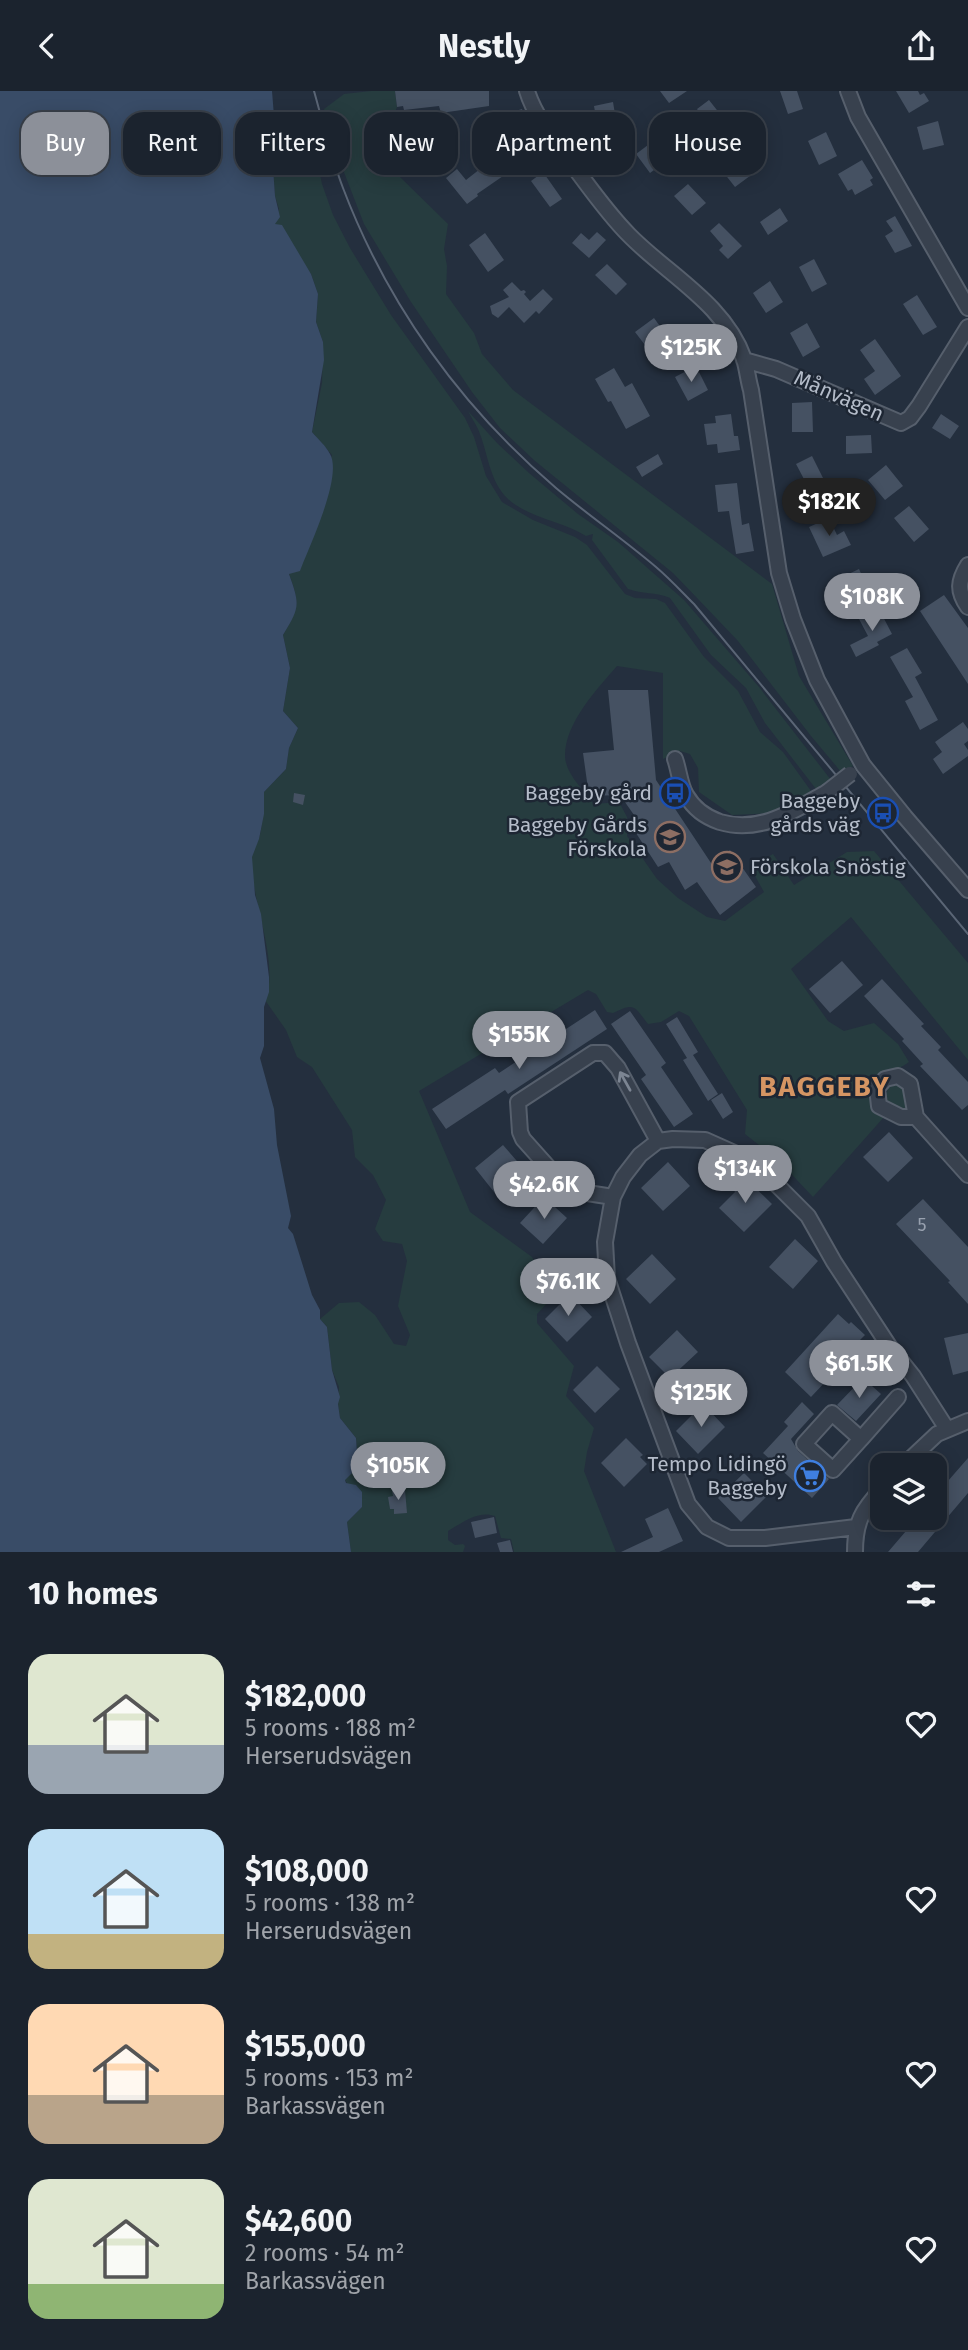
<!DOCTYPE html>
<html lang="en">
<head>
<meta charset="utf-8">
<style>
  body { margin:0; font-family:"Fira Sans",sans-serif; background:#242b36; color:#f1f3f6; height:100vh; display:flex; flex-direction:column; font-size:26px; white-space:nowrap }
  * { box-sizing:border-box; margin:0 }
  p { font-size:23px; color:#a0a4aa }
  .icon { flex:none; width:38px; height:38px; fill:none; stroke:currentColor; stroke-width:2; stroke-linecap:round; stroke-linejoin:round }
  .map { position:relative; height:1461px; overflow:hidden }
  .sheet { display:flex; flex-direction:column; background:#1b232e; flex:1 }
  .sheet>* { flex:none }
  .hud { position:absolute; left:21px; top:21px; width:928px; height:63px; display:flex; gap:14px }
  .fabs { position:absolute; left:870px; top:1362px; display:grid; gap:14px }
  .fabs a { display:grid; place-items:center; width:77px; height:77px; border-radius:14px; background:#1b232e; box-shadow:0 4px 18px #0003,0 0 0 2px #39404a; font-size:35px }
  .price { position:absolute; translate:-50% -60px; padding:0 16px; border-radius:24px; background:#8c9099; color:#fff; font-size:23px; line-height:46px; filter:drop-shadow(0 2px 4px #0008) }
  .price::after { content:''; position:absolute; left:50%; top:42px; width:21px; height:16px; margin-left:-10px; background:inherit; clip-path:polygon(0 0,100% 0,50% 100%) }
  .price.on { background:#222; color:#fff }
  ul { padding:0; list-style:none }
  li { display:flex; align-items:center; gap:21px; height:175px; padding:0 28px }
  li span { display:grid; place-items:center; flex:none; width:196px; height:140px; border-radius:21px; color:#555 }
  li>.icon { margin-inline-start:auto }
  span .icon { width:84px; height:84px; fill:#fffc; stroke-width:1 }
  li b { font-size:30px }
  h2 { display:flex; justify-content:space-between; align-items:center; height:84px; padding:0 28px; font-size:30px }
  .tag { padding:0 24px; border-radius:21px; background:#1b232e; box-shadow:0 4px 18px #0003,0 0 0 2px #39404a; font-size:24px; line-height:63px }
  .tag.on { background:#8c9099; color:#fff }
  header { display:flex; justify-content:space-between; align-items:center; height:91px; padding:0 28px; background:#1b232e; font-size:32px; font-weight:700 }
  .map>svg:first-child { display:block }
  .green { fill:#263c3f }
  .water { fill:#394c67 }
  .building { fill:#455162 }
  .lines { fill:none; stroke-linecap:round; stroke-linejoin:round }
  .street-casing { stroke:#565f6c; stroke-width:18 }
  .street { stroke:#38414e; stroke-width:14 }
  .tram { stroke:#5a6575; stroke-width:2 }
  .street-bridge-casing { stroke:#565f6c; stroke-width:18; stroke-linecap:butt }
  .street-bridge { stroke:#38414e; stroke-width:14 }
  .oneway { stroke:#7c8592 }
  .labels { text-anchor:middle; stroke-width:5; stroke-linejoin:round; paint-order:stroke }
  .number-label { font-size:18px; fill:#98a1af }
  .street-label { font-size:21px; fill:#b4bcc9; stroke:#1d2633 }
  .poi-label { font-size:21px; fill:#b4bcc9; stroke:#1d2633; text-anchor:end }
  .district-label { font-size:28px; font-weight:bold; letter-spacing:2px; fill:#d59563; stroke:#1d2633 }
</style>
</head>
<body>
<header><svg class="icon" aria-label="back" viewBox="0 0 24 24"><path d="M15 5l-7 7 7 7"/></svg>Nestly<svg class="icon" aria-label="share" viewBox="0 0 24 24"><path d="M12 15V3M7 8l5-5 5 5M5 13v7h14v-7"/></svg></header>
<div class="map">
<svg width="968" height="1461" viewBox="0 0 968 1461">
  <rect width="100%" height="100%" fill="#242f3e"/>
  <path class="green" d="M371 0H395L397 16 381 57 400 86 448 133 444 158 447 175 446 203 474 242 482 263 513 299 772 493 799 585 853 675 842 682 811 645 738 550 699 509 673 482 535 370 500 337 472 301 411 211 364 133 335 58 324 18 344 3Z
    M309 31 322 93 333 124 350 157 391 224 465 327 474 346 486 385 502 411 533 429 575 446 587 454 625 503 635 507 656 508 665 512 704 566 738 600 760 641 783 661 811 700 808 705 775 722 732 724 699 701 698 677 690 663 680 660 663 668V582L617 575C597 598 564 633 565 666 566 683 584 700 594 713L619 711 627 726V745L657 788 678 807 707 826 725 830 764 801 750 776 773 763 794 794 847 761 874 760 968 872V969L851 826 791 878 828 930 844 940 874 932 898 953 909 971C886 988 882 969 868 1005L884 1026 813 1106 779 1070 745 1043 747 1019 689 925 679 920 661 931 648 933C634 915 635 911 613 922L607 921 596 903 588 899 419 1000 470 1121 532 1166 556 1203 537 1223V1232L574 1275 566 1305 594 1337 587 1361 584 1380 616 1461H514L511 1448 501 1447 495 1425C479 1419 463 1431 448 1440V1449L455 1454 463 1453 465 1455 463 1461H351L347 1431 362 1416 345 1389 357 1361 356 1347 340 1327 338 1313 339 1296 332 1279 327 1236 320 1228 339 1212 359 1211 375 1224 394 1253 406 1255 410 1244 398 1215 407 1170 402 1153 383 1150 375 1138 386 1109 373 1084 355 1066 352 1039 312 976 297 966 286 939 265 909C279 877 256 820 253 786 252 779 251 771 252 764 254 757 258 751 260 744 263 729 264 715 264 701L286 678 289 657 298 637 283 620 290 577 283 544C299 517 300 512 289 483L332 364 312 341 322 292 323 251 316 231 318 203 311 183 275 133 279 118 275 105 272 61 274 47 289 46Z
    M468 320 497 352 529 382 578 423 618 451 684 509 759 596 831 689 816 698 765 632 746 597 711 564 670 507C656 501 642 503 628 498L592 449 593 443 586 445C562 430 529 427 508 408 489 390 488 361 478 338 475 332 471 326 468 320Z
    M898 993 904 997 908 1020 889 1012 885 1007 888 997Z"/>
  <path class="water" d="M0 0H272L274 25 272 61 275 105 280 126 275 133 282 134 311 183 318 203 316 231 323 251 324 269 312 341C318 348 326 355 330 363 343 385 309 456 300 480L289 483C300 514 300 516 283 544L290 577 283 620 298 637 289 657 286 678 264 701V723L259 748 252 766 255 804 261 823 269 886V901L264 916V955L260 967 274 1018 277 1054 291 1125 288 1137 293 1143 312 1204 320 1219V1228L327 1236 332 1279 340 1306 338 1313 340 1327 356 1347 357 1361 354 1380 345 1389 346 1392 356 1394 362 1401V1416L347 1431 351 1461H0Z"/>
  <path class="building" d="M395 0H489V15L441 22 439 15 404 19 403 15 397 16Z
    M660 0H687L669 12Z
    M780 0H797L803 18 788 23Z
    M896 0H918L920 4 924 2 929 10 909 22Z
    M709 9 762 76 735 96 724 82 741 69 719 39 714 42 697 18Z
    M613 11 617 35 598 38 594 15Z
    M522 18 527 33 514 38 509 22Z
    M938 30 944 54 923 59 917 36Z
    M826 41 837 65 819 74 808 50Z
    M484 49 506 83 477 103 478 105 467 113 446 87 457 78 466 89 480 78 471 59Z
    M652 51 666 70 650 82 636 63Z
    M862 69 873 87 870 89 873 94 855 104 852 98 848 100 838 83Z
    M543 81 562 108 550 116 531 90Z
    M688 93 706 112 692 124 674 105Z
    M780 117 788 130 768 144 760 131Z
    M895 125 912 155 895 162 885 145 893 140 886 130Z
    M719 132 742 155 728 168 719 159 723 155 710 140Z
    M597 141 606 149 589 167 572 152 581 142 589 149Z
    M485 142 504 169 488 181 469 154Z
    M814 168 827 193 812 201 799 176Z
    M607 173 627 193 616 204 595 184Z
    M770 190 783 211 766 222 753 202Z
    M512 191 521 200 524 199 526 201 524 203 530 210 543 198 553 208 539 223 536 220 524 232 509 216 498 227 492 223 490 215 509 206 503 199Z
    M917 204 937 236 923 244 903 213Z
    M654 227 675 256 659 267 651 256 648 258 635 241Z
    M807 232 820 256 803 266 790 242Z
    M875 248 901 285 875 304 864 288 875 280 860 259Z
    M614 277 625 296 632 292 650 325 626 338 611 310 608 311 595 288Z
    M692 277 695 283 699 281 708 299 688 310 675 286Z
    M812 311 813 341H792V312Z
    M731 323 734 345H738L740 359 718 362 717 353 707 354 704 333 716 332 715 325Z
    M941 323 959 335 950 348 932 337Z
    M871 344 872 362 846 363V345Z
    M658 363 663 373 642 386 636 376Z
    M812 365 830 401 815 409 796 373Z
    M886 374 903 395 885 409 868 389Z
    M737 392 742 434 749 432 754 460 736 463 729 420 718 421 715 394Z
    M909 415 929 438 914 451 894 427Z
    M829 427 837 444 844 440 851 454 823 466 809 436Z
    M859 478 870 502 845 514 834 490Z
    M944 504 968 537V593L920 520Z
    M879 518 892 543 877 551 879 554 856 566 850 554 868 545 859 528Z
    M907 557 922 582 915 586 938 629 920 639 905 610 913 606 890 566Z
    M608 599H648L656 689 713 775 730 759 756 796 720 824 697 791 685 799 669 771 658 776 634 739 641 734 620 704 589 705 583 662 614 659Z
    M963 631 968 638V650L964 653 968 659V665L943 683 933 668 942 661 935 651Z
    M294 702 305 704 303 714 293 711Z
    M842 870 863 894 830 922 809 898Z
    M882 888 924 933 921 935 941 956 938 959 968 991V1014L962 1019 920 975 923 973 902 950 904 948 864 905Z
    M595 919 607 938 508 1003 505 999 446 1038 432 1018 495 977 499 982Z
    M630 920 666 972 661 976 693 1023 674 1036 641 988 646 984 611 933Z
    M677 926 698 961 693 964 718 1003 708 1010 683 969 687 967 666 933Z
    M722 1002 733 1021 723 1028 711 1009Z
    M889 1041 913 1067 888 1091 863 1066Z
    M503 1054 523 1077 494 1101 475 1077Z
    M668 1071 690 1095 663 1120 641 1097Z
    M745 1087 772 1113 744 1141 719 1117 735 1101 733 1098Z
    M544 1106 567 1127 543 1153 520 1132Z
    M923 1108 968 1156V1213L948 1191 950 1190 896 1133Z
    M795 1148 818 1170 793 1198 769 1176Z
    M652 1163 676 1188 650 1213 626 1188Z
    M570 1203 592 1226 567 1251 545 1228Z
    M838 1223 849 1233 851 1231 865 1244 843 1266 846 1269 811 1306 785 1281Z
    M677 1239 698 1261 670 1287 649 1266Z
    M968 1242V1280L953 1284 944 1247Z
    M597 1275 620 1298 595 1322 573 1299Z
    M863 1287 881 1303 856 1330 837 1314Z
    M802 1311 814 1323 791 1348 798 1360 829 1388 812 1407 763 1362 788 1335 784 1331Z
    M703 1313 725 1336 698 1363 676 1340Z
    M626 1347 643 1364 640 1366 647 1373 624 1396 601 1372Z
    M968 1367V1402L918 1461H888L918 1426H934V1406Z
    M744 1382 767 1405 741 1431 718 1407Z
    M405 1399 407 1422 394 1423V1418H390L388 1406 393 1405 392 1400Z
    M668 1417 683 1450 659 1461H621L653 1446 645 1428Z
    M494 1426 497 1442 475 1447 471 1431Z
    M510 1449 513 1461H500L497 1452Z"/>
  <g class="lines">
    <g class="street-casing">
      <path id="street" d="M527 0C534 23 551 45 565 64 586 91 605 120 629 144 667 183 725 213 744 268 747 277 748 289 751 299L779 482 793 528 817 589 863 674 905 726 968 799
        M848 0 858 26 968 217
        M744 269 776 278 901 332 910 327 919 315 968 236
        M968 474C958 490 957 500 968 516
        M675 668C679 679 680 694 686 704 694 718 705 726 720 731 760 743 793 720 827 701
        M916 1026H901L879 1015 877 997 885 988 898 985 910 993 916 1026 968 1084
        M613 1106 581 1101 565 1095 523 1048 520 1041 518 1011 593 962H605L618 977 658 1050
        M832 1322 861 1348 833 1379 804 1353Z
        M861 1348 898 1306
        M904 1374 937 1343 968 1330
        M856 1436 765 1447H729L707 1436 688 1413 628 1252 607 1187 605 1151 613 1106 623 1086 640 1064 658 1050 673 1048 705 1049 743 1066 768 1085 808 1125 834 1171 889 1255 913 1285 947 1338
        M855 1461C855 1431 862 1419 882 1398"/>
    </g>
    <use href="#street" class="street"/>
    <path class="tram" d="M314 0C323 32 331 66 343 97 387 213 461 316 556 397 588 424 623 448 656 476 669 487 681 500 694 513L968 843"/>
    <g class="street-bridge-casing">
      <path id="street-bridge" d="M827 701 850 683"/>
    </g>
    <use href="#street-bridge" class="street-bridge"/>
  </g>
  <defs><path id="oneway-shaft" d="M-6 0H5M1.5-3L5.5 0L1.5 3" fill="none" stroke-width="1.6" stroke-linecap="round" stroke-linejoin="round" transform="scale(1.75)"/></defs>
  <use class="oneway" href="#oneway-shaft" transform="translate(625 990) rotate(-119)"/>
  <defs>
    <g id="bus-ring" transform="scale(1.575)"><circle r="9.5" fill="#1d2633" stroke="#1a4fb4" stroke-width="1.5"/><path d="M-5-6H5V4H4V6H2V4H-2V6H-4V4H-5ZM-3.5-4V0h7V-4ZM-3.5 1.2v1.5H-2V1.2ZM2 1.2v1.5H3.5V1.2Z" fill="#1a4fb4"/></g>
    <g id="school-ring" transform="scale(1.575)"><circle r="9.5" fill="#1d2633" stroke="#8d6e63" stroke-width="1.5"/><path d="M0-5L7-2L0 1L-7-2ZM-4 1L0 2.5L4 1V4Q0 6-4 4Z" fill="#8d6e63"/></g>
    <g id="supermarket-ring" transform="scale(1.575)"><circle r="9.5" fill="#1d2633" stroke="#3f7fe0" stroke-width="1.5"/><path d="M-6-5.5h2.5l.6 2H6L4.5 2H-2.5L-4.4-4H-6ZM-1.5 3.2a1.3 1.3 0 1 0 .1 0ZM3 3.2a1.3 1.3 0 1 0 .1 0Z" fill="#3f7fe0"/></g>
  </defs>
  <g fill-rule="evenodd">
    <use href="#bus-ring" x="675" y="702"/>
    <use href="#bus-ring" x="883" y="722"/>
    <use href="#school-ring" x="670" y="746"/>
    <use href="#school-ring" x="727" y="776"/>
    <use href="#supermarket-ring" x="810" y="1385"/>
  </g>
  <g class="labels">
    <g class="number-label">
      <text x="922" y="1140">5</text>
    </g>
    <g class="street-label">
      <text transform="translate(839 305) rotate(24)" y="7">Månvägen</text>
    </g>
    <g class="poi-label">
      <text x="652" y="709">Baggeby gård</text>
      <text x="860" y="717">Baggeby<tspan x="860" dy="24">gårds väg</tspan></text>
      <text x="647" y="741">Baggeby Gårds<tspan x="647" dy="24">Förskola</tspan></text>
      <text x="750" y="783" text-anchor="start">Förskola Snöstig</text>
      <text x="787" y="1380">Tempo Lidingö<tspan x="787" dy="24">Baggeby</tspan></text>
    </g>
    <g class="district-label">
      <text x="825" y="1005">BAGGEBY</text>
    </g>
  </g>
</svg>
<div class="fabs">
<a><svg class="icon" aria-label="layers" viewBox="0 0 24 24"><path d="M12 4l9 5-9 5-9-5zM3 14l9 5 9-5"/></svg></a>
</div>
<b class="price" style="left:691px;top:293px">$125K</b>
<b class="price on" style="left:829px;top:447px">$182K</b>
<b class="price" style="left:872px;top:542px">$108K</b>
<b class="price" style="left:519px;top:980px">$155K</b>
<b class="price" style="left:745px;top:1114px">$134K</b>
<b class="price" style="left:544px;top:1130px">$42.6K</b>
<b class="price" style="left:568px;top:1227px">$76.1K</b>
<b class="price" style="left:859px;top:1309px">$61.5K</b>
<b class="price" style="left:701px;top:1338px">$125K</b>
<b class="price" style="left:398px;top:1411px">$105K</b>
<div class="hud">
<a class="tag on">Buy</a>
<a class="tag">Rent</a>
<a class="tag">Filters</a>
<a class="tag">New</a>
<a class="tag">Apartment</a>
<a class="tag">House</a>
</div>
</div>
<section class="sheet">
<h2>10 homes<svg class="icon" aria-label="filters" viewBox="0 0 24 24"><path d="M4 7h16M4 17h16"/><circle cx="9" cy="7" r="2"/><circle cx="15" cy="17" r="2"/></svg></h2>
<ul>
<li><span style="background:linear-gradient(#dfe7d0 65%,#9aa5b1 0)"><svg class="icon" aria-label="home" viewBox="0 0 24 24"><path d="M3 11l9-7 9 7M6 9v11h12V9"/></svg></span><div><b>$182,000</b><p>5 rooms · 188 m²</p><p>Herserudsvägen</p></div><svg class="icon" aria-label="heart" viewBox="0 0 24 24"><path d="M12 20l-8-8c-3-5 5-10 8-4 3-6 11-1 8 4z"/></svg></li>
<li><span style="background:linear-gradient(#bfe0f5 75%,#c2b280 0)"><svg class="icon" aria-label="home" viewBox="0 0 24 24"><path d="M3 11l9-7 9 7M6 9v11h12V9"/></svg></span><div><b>$108,000</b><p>5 rooms · 138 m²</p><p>Herserudsvägen</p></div><svg class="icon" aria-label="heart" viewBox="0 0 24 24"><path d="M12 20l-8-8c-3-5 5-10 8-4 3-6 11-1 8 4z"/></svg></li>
<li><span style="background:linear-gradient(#ffd9b3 65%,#b9a48a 0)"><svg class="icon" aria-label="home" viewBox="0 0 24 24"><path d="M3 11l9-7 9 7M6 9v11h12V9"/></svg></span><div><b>$155,000</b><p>5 rooms · 153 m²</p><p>Barkassvägen</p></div><svg class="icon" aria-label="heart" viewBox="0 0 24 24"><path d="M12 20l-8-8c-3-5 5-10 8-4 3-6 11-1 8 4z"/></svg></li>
<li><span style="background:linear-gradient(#dfe7d0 75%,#8fb573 0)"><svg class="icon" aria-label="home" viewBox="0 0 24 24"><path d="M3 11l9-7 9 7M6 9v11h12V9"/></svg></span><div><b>$42,600</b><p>2 rooms · 54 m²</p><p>Barkassvägen</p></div><svg class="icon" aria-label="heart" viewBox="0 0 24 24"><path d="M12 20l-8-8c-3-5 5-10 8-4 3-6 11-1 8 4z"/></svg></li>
</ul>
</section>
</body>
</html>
